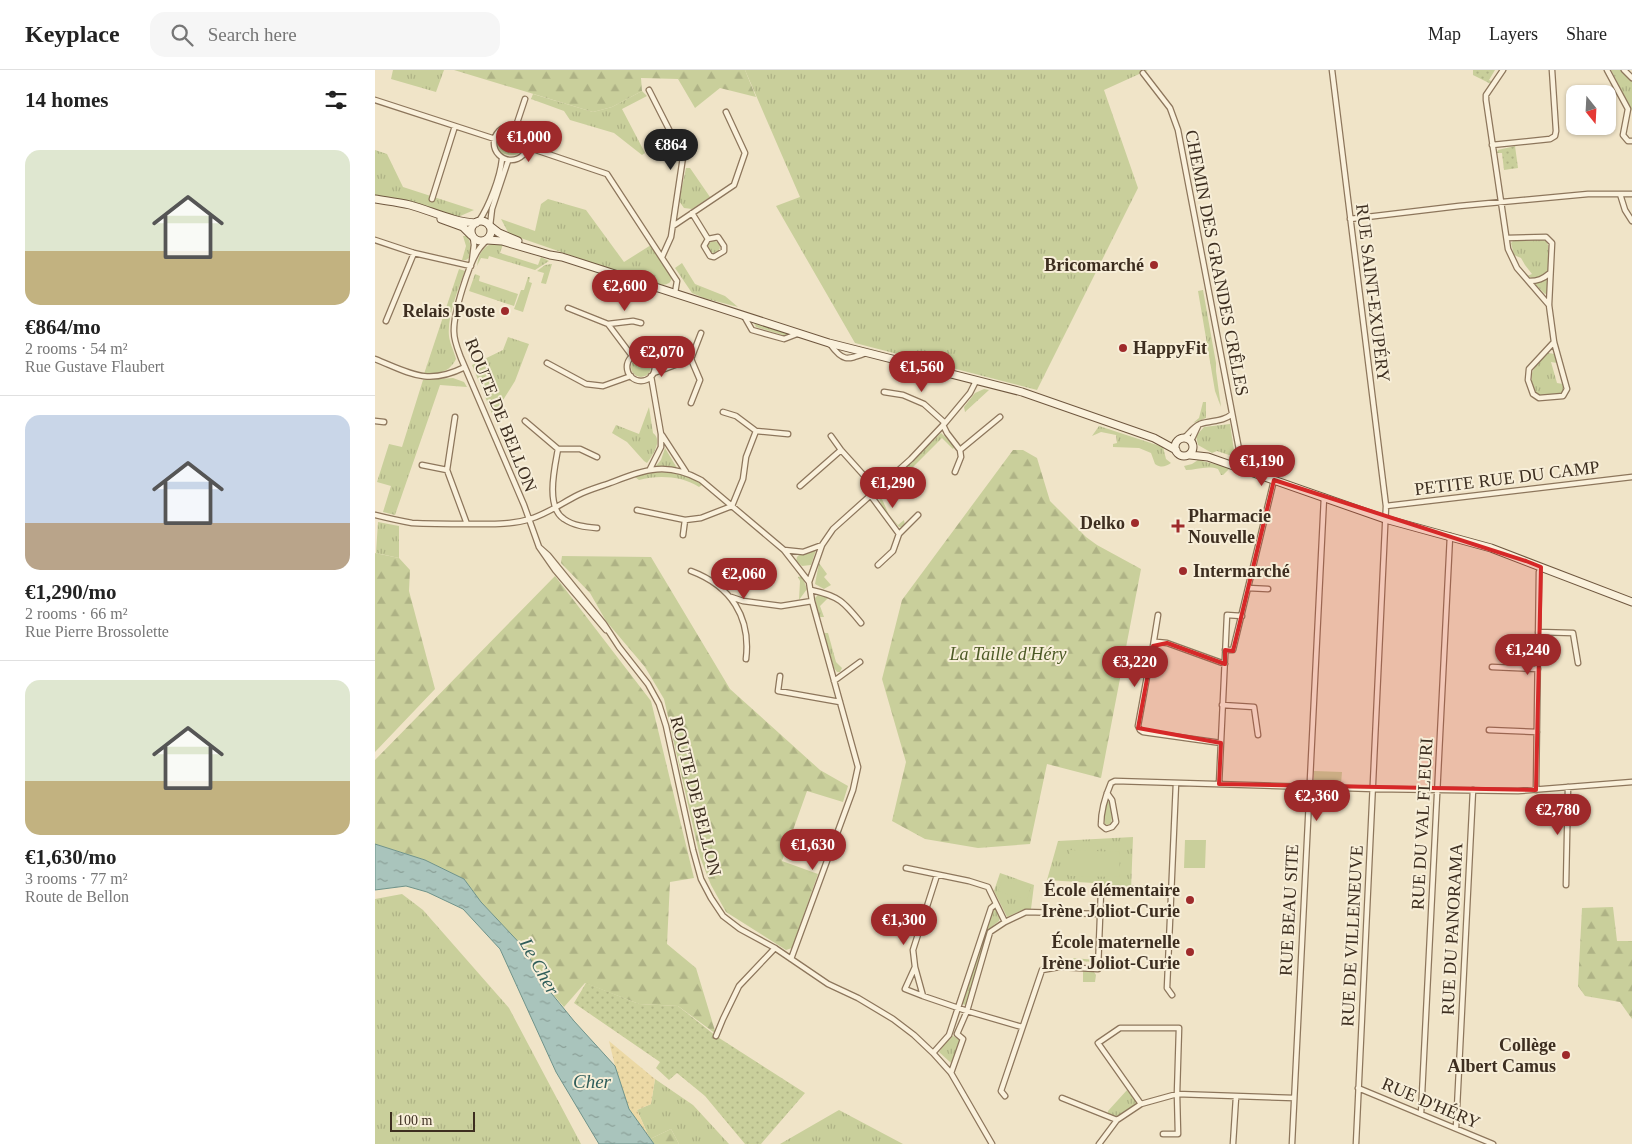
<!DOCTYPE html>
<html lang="en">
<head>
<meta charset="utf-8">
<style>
  body { margin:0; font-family:Georgia,serif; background:#f6f6f6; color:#222; height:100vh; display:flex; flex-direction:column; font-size:19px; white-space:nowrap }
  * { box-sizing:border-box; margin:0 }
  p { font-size:16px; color:#767676 }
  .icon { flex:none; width:28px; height:28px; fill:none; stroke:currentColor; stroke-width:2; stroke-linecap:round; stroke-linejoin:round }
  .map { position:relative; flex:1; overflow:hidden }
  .details { display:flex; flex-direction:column; background:#fff; width:375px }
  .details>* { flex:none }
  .needle { width:32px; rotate:162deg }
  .buttons { position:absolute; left:1191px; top:15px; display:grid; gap:10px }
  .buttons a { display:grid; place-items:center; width:50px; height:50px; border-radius:10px; background:#fff; box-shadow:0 1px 4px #0004; font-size:25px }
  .scale { position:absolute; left:15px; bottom:12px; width:85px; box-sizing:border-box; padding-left:5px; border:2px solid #3d2e20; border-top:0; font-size:14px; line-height:18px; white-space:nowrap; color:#3d2e20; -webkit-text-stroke:4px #f7eed8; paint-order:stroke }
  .price { position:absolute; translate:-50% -42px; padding:0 11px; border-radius:18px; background:#9e2a2b; color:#fff; font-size:16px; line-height:32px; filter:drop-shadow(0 1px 2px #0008) }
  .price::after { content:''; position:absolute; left:50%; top:30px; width:15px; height:11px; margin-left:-8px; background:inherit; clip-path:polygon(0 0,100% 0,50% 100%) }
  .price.selected { background:#222; color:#fff }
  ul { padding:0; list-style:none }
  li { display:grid; align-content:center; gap:10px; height:265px; padding:0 25px }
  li+li { border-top:1px solid #e0e0e0 }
  li span { display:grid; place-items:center; height:155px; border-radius:15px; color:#555 }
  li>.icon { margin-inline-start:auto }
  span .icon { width:90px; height:90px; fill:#fffc; stroke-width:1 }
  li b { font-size:21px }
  h2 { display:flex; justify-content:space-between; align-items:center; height:60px; padding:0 25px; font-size:21px }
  header { display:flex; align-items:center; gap:30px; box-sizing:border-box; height:70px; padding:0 25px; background:#fff; border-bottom:1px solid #e0e0e0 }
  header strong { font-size:24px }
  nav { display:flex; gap:28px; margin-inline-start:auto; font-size:18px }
  .search { width:350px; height:45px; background:#f6f6f6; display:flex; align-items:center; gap:12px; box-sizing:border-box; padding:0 18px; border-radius:15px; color:#767676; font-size:19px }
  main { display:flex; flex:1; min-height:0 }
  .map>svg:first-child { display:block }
  .grass { fill:url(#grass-tufts) }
  .forest { fill:url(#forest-firs) }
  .sand { fill:url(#sand-dots) }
  .park { fill:url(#park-dots) }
  .garden { fill:#c9cf9b }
  .water { fill:url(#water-ripples); stroke:#6f938a }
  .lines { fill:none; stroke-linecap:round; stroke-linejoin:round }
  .minor-casing { stroke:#8d765c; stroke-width:7 }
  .secondary-casing { stroke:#6f573f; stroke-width:9 }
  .minor { stroke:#faf1dc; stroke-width:4.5 }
  .secondary { stroke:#faf1dc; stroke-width:7 }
  .marked { fill:#d62828; fill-opacity:0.2; stroke:#d62828; stroke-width:4; stroke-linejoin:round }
  .poi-dot { fill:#9e2a2b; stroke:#f7eed8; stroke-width:2 }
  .labels { text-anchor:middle; stroke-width:4; stroke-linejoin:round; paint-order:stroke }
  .street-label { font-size:18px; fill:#3d2e20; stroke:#f7eed8 }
  .poi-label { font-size:18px; font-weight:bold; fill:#3d2e20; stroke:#f7eed8; text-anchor:end }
  .park-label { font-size:18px; font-style:italic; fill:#4d5a26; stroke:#f7eed8 }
  .water-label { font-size:19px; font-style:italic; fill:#2f5d5a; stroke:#f7eed8 }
</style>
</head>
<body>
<header>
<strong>Keyplace</strong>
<div class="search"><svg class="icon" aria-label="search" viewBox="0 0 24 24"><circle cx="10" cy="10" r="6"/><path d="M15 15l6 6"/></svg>Search here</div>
<nav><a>Map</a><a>Layers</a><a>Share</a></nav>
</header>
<main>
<section class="details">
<h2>14 homes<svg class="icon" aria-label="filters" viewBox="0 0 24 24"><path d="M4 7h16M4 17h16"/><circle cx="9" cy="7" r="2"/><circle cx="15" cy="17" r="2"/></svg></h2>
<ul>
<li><span style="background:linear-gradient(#dfe7d0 65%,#c2b280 0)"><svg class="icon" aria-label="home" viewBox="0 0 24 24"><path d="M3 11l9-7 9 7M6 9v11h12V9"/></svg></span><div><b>€864/mo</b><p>2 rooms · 54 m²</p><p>Rue Gustave Flaubert</p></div></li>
<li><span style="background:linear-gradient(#c9d6e8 70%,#b9a48a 0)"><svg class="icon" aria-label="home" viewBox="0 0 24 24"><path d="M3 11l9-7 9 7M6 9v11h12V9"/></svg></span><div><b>€1,290/mo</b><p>2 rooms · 66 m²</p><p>Rue Pierre Brossolette</p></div></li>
<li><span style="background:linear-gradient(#dfe7d0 65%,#c2b280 0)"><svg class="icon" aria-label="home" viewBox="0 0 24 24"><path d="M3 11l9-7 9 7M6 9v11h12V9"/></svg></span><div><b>€1,630/mo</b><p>3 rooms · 77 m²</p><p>Route de Bellon</p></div></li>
</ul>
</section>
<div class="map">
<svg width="1257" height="1074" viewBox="0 0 1257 1074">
  <defs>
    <pattern id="grass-tufts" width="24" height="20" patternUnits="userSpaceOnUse" patternTransform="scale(1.25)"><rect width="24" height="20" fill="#c9cf9b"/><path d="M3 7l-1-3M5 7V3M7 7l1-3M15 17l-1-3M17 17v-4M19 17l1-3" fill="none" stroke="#aeb285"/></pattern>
    <pattern id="forest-firs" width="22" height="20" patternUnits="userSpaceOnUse" patternTransform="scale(1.25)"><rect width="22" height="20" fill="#c9cf9b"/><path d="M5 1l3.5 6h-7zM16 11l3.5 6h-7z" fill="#aeb285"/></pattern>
    <pattern id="sand-dots" width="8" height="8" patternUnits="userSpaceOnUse" patternTransform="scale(1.25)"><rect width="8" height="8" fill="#ecd9a5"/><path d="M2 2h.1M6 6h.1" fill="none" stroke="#cbbb8e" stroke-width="1.8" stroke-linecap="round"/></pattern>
    <pattern id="park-dots" width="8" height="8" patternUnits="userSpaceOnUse" patternTransform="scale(1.25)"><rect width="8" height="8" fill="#c9cf9b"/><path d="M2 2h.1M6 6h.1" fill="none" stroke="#aeb285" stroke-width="1.8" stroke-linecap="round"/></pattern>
    <pattern id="water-ripples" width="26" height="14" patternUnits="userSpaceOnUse" patternTransform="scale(1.25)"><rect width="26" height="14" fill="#a9c4bc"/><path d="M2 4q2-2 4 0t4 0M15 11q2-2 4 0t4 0" fill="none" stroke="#8ba098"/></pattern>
  </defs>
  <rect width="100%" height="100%" fill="#f0e4c8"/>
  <path class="grass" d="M18 0H69L61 22 16 9Z
    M370 0H773L729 20 763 118 662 320 480 273 401 136 425 127Z
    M1236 0H1246L1257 11V41Z
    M267 21 272 26 247 39 270 83 267 85 239 63 195 50 189 41 156 29 158 24 218 42 237 37Z
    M0 80 12 84 28 117 99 140 83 147 51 137 0 125Z
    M311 98H315L335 127 317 139 309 138 304 131Z
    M173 129 211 140 249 192 276 175 297 207C296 213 293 214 288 215L244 202 134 164 126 149 160 161 166 134Z
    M88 166H93L96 177 94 188 91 190H87L91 176Z
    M1166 170 1171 171 1173 175V200C1167 208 1161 210 1152 206L1157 204 1150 195 1146 188 1139 185 1136 173 1138 171Z
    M333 177a6 6 0 1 1 12 0a6 6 0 1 1-12 0Z
    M119 173 128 174 125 183 163 195 166 187 174 191 160 200 114 186 113 189 106 188 102 196C103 185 108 176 119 173Z
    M307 193 320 214 350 226 363 237 329 228 317 223 300 198Z
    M177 194 171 214 166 213 169 203 162 201 170 195Z
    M84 199 90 201C83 219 72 247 74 266 75 274 79 281 81 289 73 304 64 303 49 304Z
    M100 204 105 206 104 211 143 224 139 236 94 221Z
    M153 207H155L154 212 157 213 148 242 139 239 146 220H149Z
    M1172 208 1173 223 1170 224 1159 213 1168 211Z
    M828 220 841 293V301L846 337 840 321 823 221Z
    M379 253 415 264 411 266 381 257Z
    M133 267 154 274 140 311 118 346 97 295 128 280Z
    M1173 283 1179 284 1182 293 1176 292 1182 313 1188 314V322C1181 325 1169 327 1162 325 1151 303 1158 298 1173 283Z
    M256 297a10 10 0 1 1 20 0a10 10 0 1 1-20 0Z
    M78 308 89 312 92 317 65 315 20 445 8 442 16 416 2 412 14 374 27 377 48 310Z
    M609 319 614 320 590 342 589 337 600 323Z
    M828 332H831V348L818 353 824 348Z
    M274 337 278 363C288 370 278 385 272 393L269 391 252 372 237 363 241 355 264 364Z
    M855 354 860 387 842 381 837 383 823 375 821 366 829 357Z
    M724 356 788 377 791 389 796 393C790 397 786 398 780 394L776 383 764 378 738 377V374L742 373 741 365 726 362 717 366Z
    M566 363 580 376 578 379 567 368 522 413 521 407Z
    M290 378 302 398 281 396 286 390Z
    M823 390 855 398 848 405H846L843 399C832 395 821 400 811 400L809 396 817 394Z
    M277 402C296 402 313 403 327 415L324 417C307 406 283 405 264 410L260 407Z
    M507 421 510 423 507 429 514 445 523 455 529 450 530 455 528 457H524C516 448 505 438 504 426Z
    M3 452 24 456V488L1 483Z
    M441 480 436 495 427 496 421 491 422 487 424 485Z
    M444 493 452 504 449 507 456 515 449 519 440 514Z
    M427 506 432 519 424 530 425 511 423 507Z
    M444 524 454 527 445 536 449 547H444L440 528Z
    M449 563H453L461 592 467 598 465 602H462L459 598Z
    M734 731C736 739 738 746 736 754L732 755 730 754 729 740 731 732Z
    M758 767 756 821 724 819 723 825H717L718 813 672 810 683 771Z
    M625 803 659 815 656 839H650L632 847 619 821Z
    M27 824 48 840 134 938 206 1074H0V829Z
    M618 839 621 840 625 848 624 851 615 858 591 935 587 934Z
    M698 888 721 890 720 896H718V892L706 891V895H698Z
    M708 901 719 902 721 905 720 912H708Z
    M576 965 585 970 579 993H576L564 982Z
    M280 1009 318 1035 354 1074H304L296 1059 275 1069 262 1040 276 1034Z
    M752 1020 761 1031V1034L742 1047 733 1044V1041Z
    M464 1040 528 1074H405Z"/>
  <path class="forest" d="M79 0H370L381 27 345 18 320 38 303 9 266 8 267 21 237 37 218 42Z
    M638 380H648L662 388 675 431 711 467 722 475 766 499 726 708 672 694 655 774 603 778 550 769 517 751 531 692 507 609 527 530Z
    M0 483 24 488 35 500 34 521 60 619 0 682Z
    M187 486 276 487 355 619 445 700 473 716 468 732 432 721 407 791 443 804 417 878 411 880 351 842 336 815 325 787 289 629 270 597 231 551 215 523 186 493Z
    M180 506 276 631 319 808 295 812 292 874 321 898 341 964 303 936 264 934 210 913 189 937 164 908 152 881 106 832 89 809 50 790 0 774V690Z
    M1238 837 1242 871H1257V949L1245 932 1210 926 1203 916 1207 838Z
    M296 1059 304 1074H279L275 1069Z"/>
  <path class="sand" d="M234 971 280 1009 276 1034 262 1040 275 1069 254 1039 240 996Z"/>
  <path class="park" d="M1098 0H1120L1114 10 1118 12 1116 14 1098 5Z
    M1140 76 1143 98 1129 100 1127 83H1122L1123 80Z
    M211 913 264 934 303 936 341 966 430 1023 386 1074H370L330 1026 302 1003 294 1010 281 998 285 992 199 933Z"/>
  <path class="garden" d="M134 64 143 67 149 76C145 88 135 86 126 83L121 73 124 66Z
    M939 701 967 702 966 714 942 713 939 710Z
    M810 770H831L830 798H809Z
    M695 780 745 782 744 807 695 806Z
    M628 807 656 816 652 830 623 821Z"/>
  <path class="water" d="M0 774 50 790 89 809 106 832 152 881 164 908 199 951 240 996 254 1039 279 1074H224L181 1002 125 879 88 839 52 822 31 816 0 820Z"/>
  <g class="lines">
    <g class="minor-casing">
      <path id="minor" d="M957 0 1011 436 981 1074
        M1128 0 1111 25V30L1133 179 1142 198 1174 235
        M1232 0 1253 39 1248 65 1253 71H1257
        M1249 0 1257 8
        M768 3 795 38 803 60 867 395 866 398
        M274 20 308 87 296 167 287 187
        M0 30 120 69
        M119 73a17 17 0 1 1 34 0a17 17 0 1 1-34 0Z
        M141 56 150 29
        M1117 75 1175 69 1180 66 1181 61 1177 0
        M152 77 232 104 302 211 300 223
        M1245 124 1250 140 1257 151
        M57 129 80 56
        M317 143 333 169 329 176 335 186 339 187 349 181V176L343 167 333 169
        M975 149 1084 136 1213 124H1257
        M104 151C114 136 125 108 127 89
        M115 156 117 139 133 91
        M298 156 359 115 370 83 351 42
        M1132 168 1171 167 1177 173 1174 235 1179 272 1192 319 1188 326 1164 328 1158 324 1153 310 1154 299 1179 272
        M0 170 39 183 96 196
        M112 170C109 173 106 176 104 179 94 193 78 244 79 262 79 271 83 280 86 288L149 435 164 477 180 500 231 560
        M97 191 99 175 98 168
        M1154 211C1163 211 1168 209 1175 203
        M193 238 233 254 257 286
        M369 246 377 260 409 269 422 264
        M11 251 39 183
        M233 254 258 251 266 253
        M455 274C468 292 472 290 491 283
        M252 297a14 14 0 1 1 28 0a14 14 0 1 1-28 0Z
        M0 289C35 303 52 316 90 297
        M316 289 325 310 316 333
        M172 293 211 314 228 316 256 306
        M279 303 316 289 326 263
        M509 322 528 325 549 334 570 353
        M348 342 361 346 381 361 413 364
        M80 347 72 400 92 454
        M0 351 9 352
        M150 351 183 379H205L222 387
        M568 355 572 363 585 380
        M287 365 311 402
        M456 366 466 380 502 420
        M809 368C815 363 818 357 825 354 837 350 848 352 857 344
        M816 371 823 356
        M183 379C180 396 170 437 189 449 199 456 211 457 222 458
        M47 395 72 400
        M275 399 286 377V364L276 306
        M580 402 586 387 585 380 625 347
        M425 416 466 380
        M496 426 524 464
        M1011 436 1257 407
        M262 440 310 450 326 448 357 436 368 409 371 387 381 361
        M0 445C12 448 25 451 37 453 56 454 76 454 95 454 115 454 136 455 155 449 172 444 187 433 203 425 213 420 224 417 235 413 270 400 290 391 326 410L409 480 434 512 437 531 483 697 478 720 416 889
        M865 448 889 450
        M308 465 310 450
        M164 477 173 485 229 554 244 577 273 614 284 634 291 656 318 780 326 809 336 828 348 846 365 859 400 878 453 914 483 928 518 949 539 965 558 983 576 1003 617 1074
        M409 480 428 482 447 475
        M503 495 518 481 524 464 543 445
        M316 501C356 516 376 547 371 589
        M434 512 447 475 458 459 536 389 570 353 595 323 601 311
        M873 518 893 519
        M436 520C464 526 469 532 486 553
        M356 527 368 531 406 536 437 531
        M1163 562 1198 563 1203 593
        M778 576 783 545
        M850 580H858L899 410
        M1117 597 1163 599
        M405 606 403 621 465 632
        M459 611 485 592
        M847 635 879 637 883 665
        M1114 660 1162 662
        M846 673 768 662 765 660 763 656 777 579 782 572 792 573 850 594
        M844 714 852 545 867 546
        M1161 720 1164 502 1166 497
        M732 723 737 730 741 752 737 757 731 759 726 755C726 740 730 727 736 713L740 711 999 719 1143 721 1257 712
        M531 798 594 811 613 817 630 852
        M1191 815 1193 717
        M758 819 796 820
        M540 897 548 926 592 941 647 957
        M797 925 792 918 801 713
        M548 926 530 919 540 897 538 880 562 805
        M341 966 348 949 364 916 400 878
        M558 983 574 965 616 838 621 834
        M576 1003 588 969 582 964 592 941 615 862 630 852 651 842 726 844
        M983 1018 1118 1074
        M630 1026 626 1021 667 900 684 897 723 899 726 821
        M687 1028 742 1050
        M766 1034 723 973 745 958H804L802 1024 803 1064H788
        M1046 1044 1075 466
        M1081 1058 1098 720
        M724 1074 742 1050 766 1034 802 1024 919 1028
        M858 1074 861 1027
        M917 1074 949 427"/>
    </g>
    <g class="secondary-casing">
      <path id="secondary" d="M0 129C12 131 23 132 35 135 57 141 78 152 101 153
        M66 149 88 157 96 165
        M96 161a10 10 0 1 1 20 0a10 10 0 1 1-20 0Z
        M115 156 124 163 143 171
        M112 170 127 171 175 185 187 187 454 273 647 322 779 368 801 380
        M800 377a9 9 0 1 1 18 0a9 9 0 1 1-18 0Z
        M815 385 833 387 1010 449 1116 478 1257 532"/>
    </g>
    <use href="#minor" class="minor"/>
    <use href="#secondary" class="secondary"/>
  </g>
  <path class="marked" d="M899 410 1151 491 1166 497 1161 720 844 714 846 673 763 658 778 576 792 573 850 594V580L858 581Z"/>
  <g class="poi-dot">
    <circle cx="779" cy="195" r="5"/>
    <circle cx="130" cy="241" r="5"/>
    <circle cx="748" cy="278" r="5"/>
    <circle cx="760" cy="453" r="5"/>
    <path d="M800.5 448.5h5v5h5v5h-5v5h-5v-5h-5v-5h5z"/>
    <circle cx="808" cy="501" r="5"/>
    <circle cx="815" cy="830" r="5"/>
    <circle cx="815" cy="882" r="5"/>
    <circle cx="1191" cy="985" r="5"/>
  </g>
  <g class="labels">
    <g class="street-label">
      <text transform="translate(842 193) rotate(79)" y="6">CHEMIN DES GRANDES CRÊLES</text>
      <text transform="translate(998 223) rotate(83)" y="6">RUE SAINT-EXUPÉRY</text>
      <text transform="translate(126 345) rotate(68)" y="6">ROUTE DE BELLON</text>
      <text transform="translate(1132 408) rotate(-7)" y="6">PETITE RUE DU CAMP</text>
      <text transform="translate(321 726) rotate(76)" y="6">ROUTE DE BELLON</text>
      <text transform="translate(1047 754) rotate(-87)" y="6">RUE DU VAL FLEURI</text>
      <text transform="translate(914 840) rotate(-87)" y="6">RUE BEAU SITE</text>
      <text transform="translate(1077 859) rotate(-87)" y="6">RUE DU PANORAMA</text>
      <text transform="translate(977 866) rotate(-87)" y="6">RUE DE VILLENEUVE</text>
      <text transform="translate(1056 1033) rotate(23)" y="6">RUE D'HÉRY</text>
    </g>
    <g class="poi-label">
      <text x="769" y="201">Bricomarché</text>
      <text x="120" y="247">Relais Poste</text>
      <text x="758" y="284" text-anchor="start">HappyFit</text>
      <text x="813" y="452" text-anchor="start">Pharmacie<tspan x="813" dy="21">Nouvelle</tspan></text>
      <text x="750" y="459">Delko</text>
      <text x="818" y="507" text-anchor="start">Intermarché</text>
      <text x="805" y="826">École élémentaire<tspan x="805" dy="21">Irène Joliot-Curie</tspan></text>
      <text x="805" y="878">École maternelle<tspan x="805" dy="21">Irène Joliot-Curie</tspan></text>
      <text x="1181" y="981">Collège<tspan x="1181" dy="21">Albert Camus</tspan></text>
    </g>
    <g class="park-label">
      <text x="633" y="590">La Taille d'Héry</text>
    </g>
    <g class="water-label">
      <text transform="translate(165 896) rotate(61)" y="7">Le Cher</text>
      <text x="217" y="1018">Cher</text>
    </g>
  </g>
</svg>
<div class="buttons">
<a><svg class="needle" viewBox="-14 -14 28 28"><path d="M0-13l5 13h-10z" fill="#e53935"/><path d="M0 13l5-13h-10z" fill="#767676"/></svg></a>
</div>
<div class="scale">100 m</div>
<b class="price" style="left:154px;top:93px">€1,000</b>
<b class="price selected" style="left:296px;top:101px">€864</b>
<b class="price" style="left:250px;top:242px">€2,600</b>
<b class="price" style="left:287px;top:308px">€2,070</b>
<b class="price" style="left:547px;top:323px">€1,560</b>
<b class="price" style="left:887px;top:417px">€1,190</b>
<b class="price" style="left:518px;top:439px">€1,290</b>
<b class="price" style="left:369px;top:530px">€2,060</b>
<b class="price" style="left:1153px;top:606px">€1,240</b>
<b class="price" style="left:760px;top:618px">€3,220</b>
<b class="price" style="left:942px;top:752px">€2,360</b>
<b class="price" style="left:1183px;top:766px">€2,780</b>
<b class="price" style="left:438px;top:801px">€1,630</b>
<b class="price" style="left:529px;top:876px">€1,300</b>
</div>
</main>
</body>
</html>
